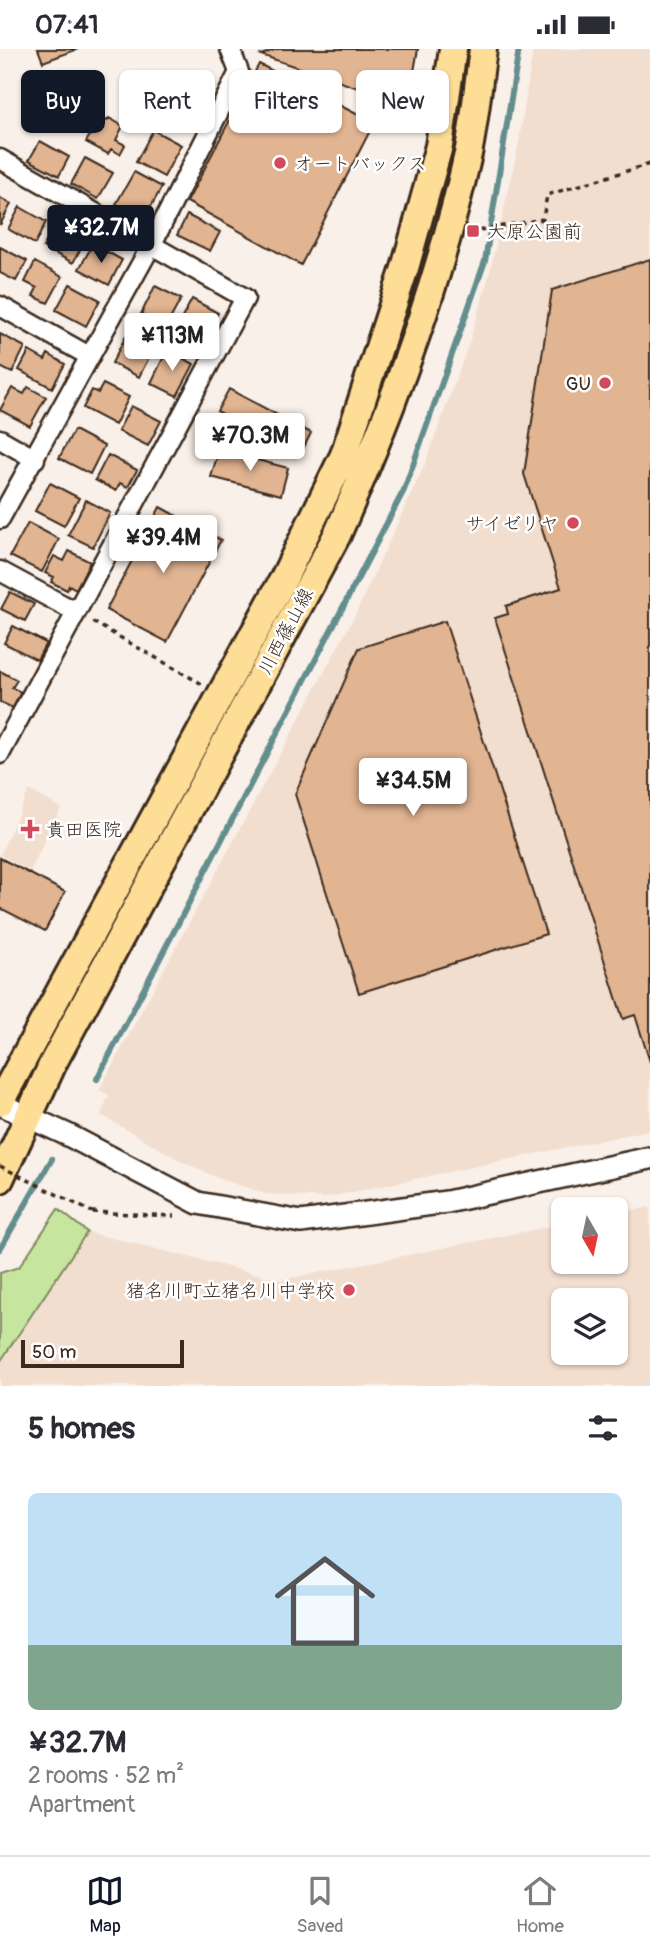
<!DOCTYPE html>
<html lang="en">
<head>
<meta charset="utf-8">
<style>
  body { margin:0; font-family:Pangolin,"Klee One",sans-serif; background:#f7f7f7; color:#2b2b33; height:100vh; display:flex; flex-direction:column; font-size:26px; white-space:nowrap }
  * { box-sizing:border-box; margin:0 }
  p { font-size:23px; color:#7c7c81 }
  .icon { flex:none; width:38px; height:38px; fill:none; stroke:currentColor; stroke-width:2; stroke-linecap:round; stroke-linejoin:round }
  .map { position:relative; height:1337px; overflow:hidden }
  .drawer { display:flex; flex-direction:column; background:#fff; flex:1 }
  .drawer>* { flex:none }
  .guide { position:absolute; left:21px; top:21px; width:609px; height:63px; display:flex; gap:14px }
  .needle { width:46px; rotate:171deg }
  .tools { position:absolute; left:551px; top:1148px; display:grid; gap:14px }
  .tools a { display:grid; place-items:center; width:77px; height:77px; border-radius:10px; background:#fff; box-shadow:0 2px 5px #0004; font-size:35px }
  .scale { position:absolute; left:21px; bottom:18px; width:163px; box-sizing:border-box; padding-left:7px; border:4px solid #3b2a1e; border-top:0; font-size:19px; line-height:24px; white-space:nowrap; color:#3b2a1e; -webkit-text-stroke:5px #fff; paint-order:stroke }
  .price { position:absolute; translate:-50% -60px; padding:0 16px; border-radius:7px; background:#fff; color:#222; font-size:23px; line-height:46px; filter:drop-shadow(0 2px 4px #0008) }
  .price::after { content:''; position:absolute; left:50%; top:42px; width:21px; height:16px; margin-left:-10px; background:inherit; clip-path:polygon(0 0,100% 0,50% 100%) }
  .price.current { background:#111827; color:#fff }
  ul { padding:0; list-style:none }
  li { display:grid; align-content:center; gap:14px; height:371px; padding:0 28px }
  li span { display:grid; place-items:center; height:217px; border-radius:10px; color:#555 }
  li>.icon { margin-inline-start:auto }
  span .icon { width:126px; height:126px; fill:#fffc; stroke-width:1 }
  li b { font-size:30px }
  h2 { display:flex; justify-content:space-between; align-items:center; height:84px; padding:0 28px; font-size:30px }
  .chip { padding:0 24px; border-radius:10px; background:#fff; box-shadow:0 2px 5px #0004; font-size:24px; line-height:63px }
  .chip.current { background:#111827; color:#fff }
  .status { display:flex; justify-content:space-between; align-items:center; height:49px; padding:0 35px; background:#fff; direction:ltr }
  .status svg { height:19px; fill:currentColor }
  .dock { display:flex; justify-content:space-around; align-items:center; height:98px; border-top:2px solid #e1e1e2; background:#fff; font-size:19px; color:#7c7c81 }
  .dock a { display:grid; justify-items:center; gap:4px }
  .dock .current { color:#111827 }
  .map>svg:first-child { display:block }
  .built { fill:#f2decf; fill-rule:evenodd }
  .green { fill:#c6e69f; stroke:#80885e; stroke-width:2 }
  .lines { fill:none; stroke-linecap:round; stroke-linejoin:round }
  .stream { stroke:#648e8e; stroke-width:6 }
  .building { fill:#e1b492; stroke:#3b2a1e; stroke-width:2 }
  .minor-casing { stroke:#3b2a1e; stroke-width:23 }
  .tertiary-casing { stroke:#3b2a1e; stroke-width:26 }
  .primary-casing { stroke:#3b2a1e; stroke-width:32 }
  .path { stroke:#3b2a1e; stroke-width:3.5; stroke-dasharray:5 5; stroke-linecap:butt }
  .minor { stroke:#fff; stroke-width:18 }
  .tertiary { stroke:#fff; stroke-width:21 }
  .primary { stroke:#fedd96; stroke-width:26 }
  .path-bridge { stroke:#3b2a1e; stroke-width:3.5; stroke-dasharray:5 5; stroke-linecap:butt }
  .poi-dot { fill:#d1495b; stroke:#fff; stroke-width:2.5 }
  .labels { text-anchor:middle; stroke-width:5; stroke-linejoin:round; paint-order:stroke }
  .poi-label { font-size:19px; fill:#3b2a1e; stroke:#fff; text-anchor:start }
  .street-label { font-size:19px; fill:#3b2a1e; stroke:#fff }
</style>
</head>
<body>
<div class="status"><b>07:41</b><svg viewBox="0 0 49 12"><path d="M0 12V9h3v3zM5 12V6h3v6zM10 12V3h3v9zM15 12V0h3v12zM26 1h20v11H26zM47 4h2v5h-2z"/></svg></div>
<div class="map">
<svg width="650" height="1337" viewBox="0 0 650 1337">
  <rect width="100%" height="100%" fill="#f9f0e9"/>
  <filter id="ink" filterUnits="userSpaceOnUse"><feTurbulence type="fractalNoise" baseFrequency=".0143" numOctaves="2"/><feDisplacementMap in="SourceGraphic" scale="14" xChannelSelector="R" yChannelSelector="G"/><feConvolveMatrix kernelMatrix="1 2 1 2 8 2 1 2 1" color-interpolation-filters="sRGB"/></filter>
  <g filter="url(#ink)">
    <path class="built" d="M533 0H650V1081L324 1149 266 1145 220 1130 183 1113 101 1066 109 1046 99 1041 354 568 425 415 469 294 488 231 519 93Z
      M29 741 61 759 30 822 0 806Z
      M650 1158V1337H0V1313L87 1183 281 1231 563 1175 564 1213H616V1165ZM616 1251V1304H564V1251Z"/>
    <path class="green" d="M58 1160 87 1183 0 1313V1224L19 1218Z"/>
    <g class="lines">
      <path class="stream" d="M97 1030 404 441 485 212 519 0
        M0 1200 52 1110"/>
    </g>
    <path class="building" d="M38 0H78L43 13Z
      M277 0H418L408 56 261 6Z
      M259 15 374 74 301 216 187 153Z
      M189 35 210 48 196 74 182 66 176 75 158 65 172 40 183 46Z
      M100 68 107 72 109 69 123 77 116 91 125 96 120 105 111 100 108 105 86 93Z
      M153 81 181 96 164 128 136 113Z
      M40 92 69 108 59 127 29 111Z
      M85 109 113 124 98 150 71 135Z
      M134 123 162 138 144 170 116 155Z
      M0 149 11 155 0 176Z
      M20 158 46 173 35 195 8 180Z
      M187 166 220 183 210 202 177 186Z
      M74 179 87 187 73 214 43 198 53 181 68 189Z
      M93 195 122 211 109 236 79 220Z
      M0 198 27 212 16 232 0 224Z
      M650 210V1013L635 966 623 970 495 569 508 565 506 557 561 539 524 425 552 241Z
      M35 213 62 228 48 254 33 247 37 239 25 233Z
      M70 235 100 251 86 277 56 261Z
      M155 237 181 250 166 278 141 265Z
      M192 250 218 264 203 294 176 280Z
      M130 279 157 293 139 328 112 314Z
      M0 285 25 298 12 324 0 318Z
      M167 301 194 315 177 347 151 334Z
      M29 302 45 311 48 305 65 315 52 339 19 321Z
      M103 335 129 348 115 376 83 359 92 341 98 344Z
      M28 338 46 348 30 377 0 361 12 339 24 345Z
      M229 340 311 384 300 406 217 362Z
      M131 357 161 372 148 397 118 382Z
      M74 381 104 397 90 425 59 409Z
      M219 401 288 419 281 446 211 428Z
      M108 406 137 421 128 438 120 434 116 442 95 431Z
      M50 434 79 449 64 477 35 462Z
      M86 451 110 464 93 498 68 486Z
      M160 458 221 491 167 593 106 561Z
      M28 474 59 490 42 523 10 507Z
      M69 502 90 513 76 540 69 536 67 541 51 533 54 528 45 524 54 507 64 512Z
      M10 543 34 555 25 572 1 560Z
      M445 572 546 885 359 944 295 745 359 599Z
      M13 577 46 594 37 611 4 594Z
      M0 622 17 631 12 639 21 643 13 659 0 653Z
      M0 809 65 843 45 882 0 859Z"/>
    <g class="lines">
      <g class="minor-casing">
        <path id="minor" d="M0 110 245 249 0 705
          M0 257 89 307
          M0 390 35 410
          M0 470 152 195 239 23 230 0
          M0 522 76 563"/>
      </g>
      <g class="tertiary-casing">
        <path id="tertiary" d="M0 1055 68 1086 198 1154 301 1173 447 1153 650 1109"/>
      </g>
      <g class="primary-casing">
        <path id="primary" d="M0 1053 284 529 344 406 405 219 439 97 453 0
          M0 1130 54 1012 337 486C391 364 439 236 468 105 475 71 478 35 483 0"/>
      </g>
      <path class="path" d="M480 181 543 170 547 146 650 115
        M93 573 202 635
        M92 1163 174 1167"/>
      <use href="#minor" class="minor"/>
      <use href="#tertiary" class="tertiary"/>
      <use href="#primary" class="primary"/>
      <path class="path-bridge" d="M0 1117 92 1163"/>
    </g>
  </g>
  <g class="poi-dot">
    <circle cx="280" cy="114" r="7"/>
    <rect x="466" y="175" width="14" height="14" rx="3.5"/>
    <circle cx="605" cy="334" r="7"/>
    <circle cx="573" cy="474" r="7"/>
    <path d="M26.5 769.5h7v7h7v7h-7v7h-7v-7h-7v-7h7z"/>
    <circle cx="349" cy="1241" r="7"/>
  </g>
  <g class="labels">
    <g class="poi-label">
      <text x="294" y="121">オートバックス</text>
      <text x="487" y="189">大原公園前</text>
      <text x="591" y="341" text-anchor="end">GU</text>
      <text x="559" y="481" text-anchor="end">サイゼリヤ</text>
      <text x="46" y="787">貴田医院</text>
      <text x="335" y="1248" text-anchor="end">猪名川町立猪名川中学校</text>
    </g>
    <g class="street-label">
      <text transform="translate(285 582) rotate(-62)" y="7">川西篠山線</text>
    </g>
  </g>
</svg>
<div class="tools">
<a><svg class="needle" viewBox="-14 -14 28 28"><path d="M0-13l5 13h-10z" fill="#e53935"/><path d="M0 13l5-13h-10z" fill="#7c7c81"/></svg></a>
<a><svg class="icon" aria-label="layers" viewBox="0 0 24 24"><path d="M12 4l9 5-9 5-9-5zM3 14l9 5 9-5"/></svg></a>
</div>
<div class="scale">50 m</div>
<b class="price current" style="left:101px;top:216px">¥32.7M</b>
<b class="price" style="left:172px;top:324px">¥113M</b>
<b class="price" style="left:250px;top:424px">¥70.3M</b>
<b class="price" style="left:163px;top:526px">¥39.4M</b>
<b class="price" style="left:413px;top:769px">¥34.5M</b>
<div class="guide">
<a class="chip current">Buy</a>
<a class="chip">Rent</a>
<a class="chip">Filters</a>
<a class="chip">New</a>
</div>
</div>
<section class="drawer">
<h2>5 homes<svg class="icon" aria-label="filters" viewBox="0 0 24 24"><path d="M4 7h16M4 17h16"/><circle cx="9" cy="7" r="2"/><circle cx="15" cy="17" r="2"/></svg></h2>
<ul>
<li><span style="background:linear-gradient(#bfe0f5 70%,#7fa58c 0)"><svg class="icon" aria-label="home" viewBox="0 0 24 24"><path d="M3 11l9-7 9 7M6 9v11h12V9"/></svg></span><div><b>¥32.7M</b><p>2 rooms · 52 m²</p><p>Apartment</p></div></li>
</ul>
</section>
<nav class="dock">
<a class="current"><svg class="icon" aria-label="map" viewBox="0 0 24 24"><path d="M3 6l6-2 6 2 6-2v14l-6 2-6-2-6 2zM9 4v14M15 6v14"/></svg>Map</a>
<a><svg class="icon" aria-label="saved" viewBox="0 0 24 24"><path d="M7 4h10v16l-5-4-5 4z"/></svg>Saved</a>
<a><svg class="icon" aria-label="home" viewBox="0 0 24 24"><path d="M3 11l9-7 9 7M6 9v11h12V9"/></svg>Home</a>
</nav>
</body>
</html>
